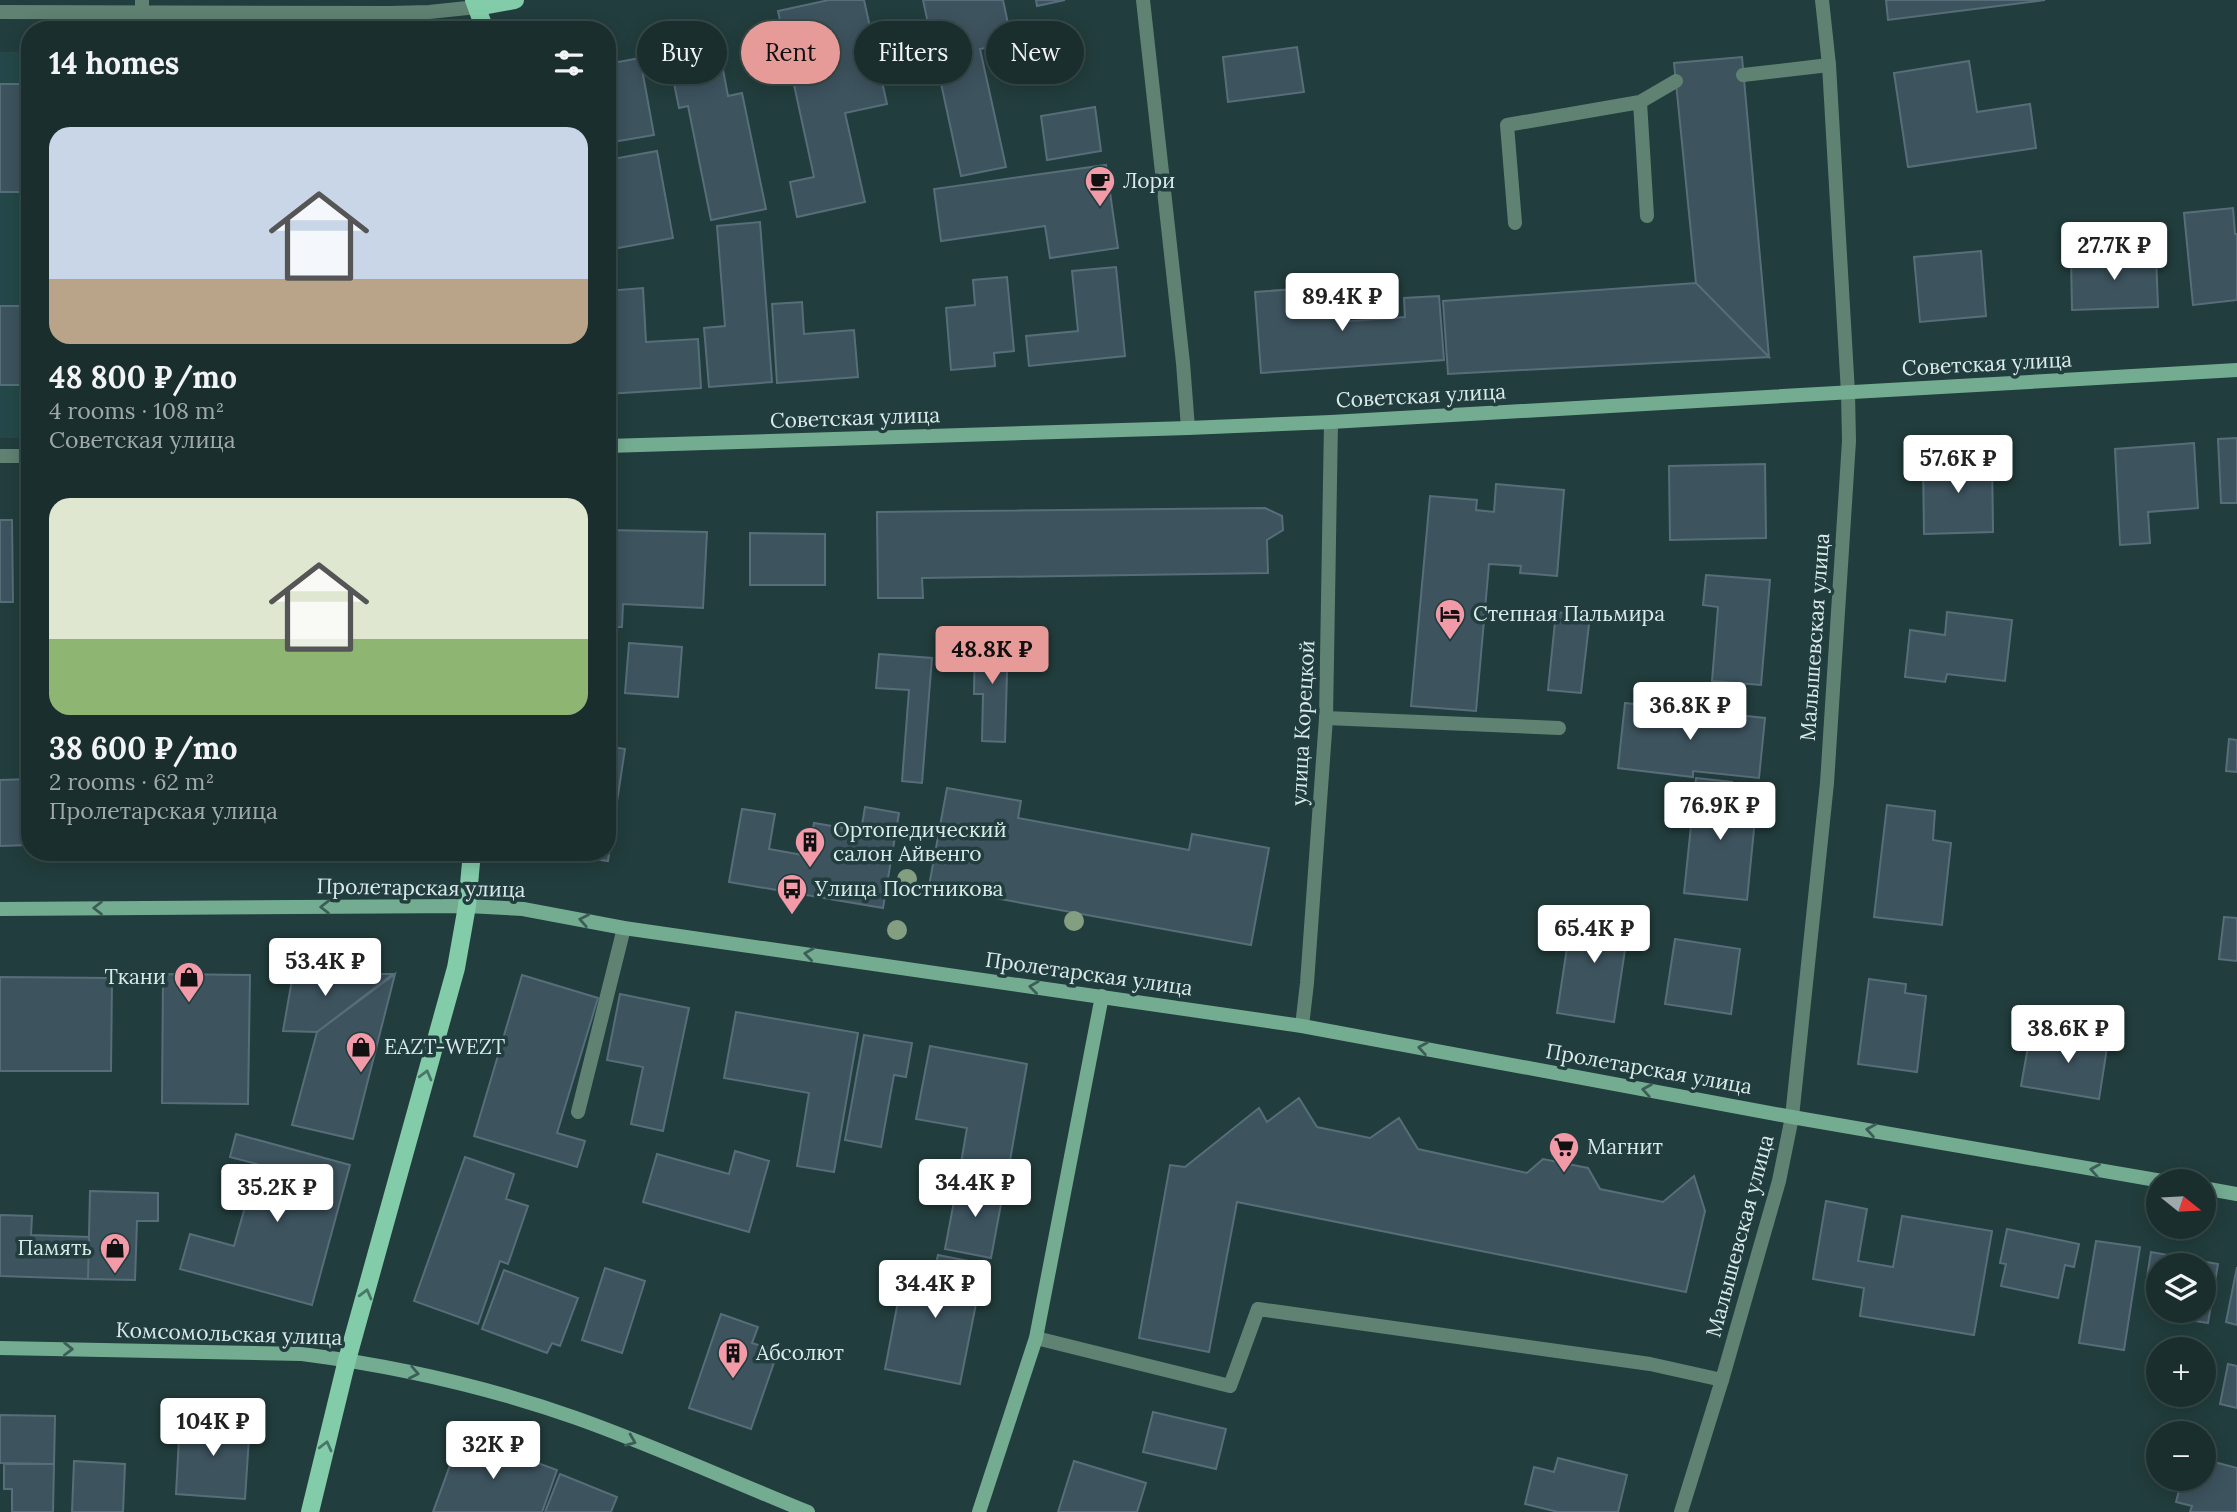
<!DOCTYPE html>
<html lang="en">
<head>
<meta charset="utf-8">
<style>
  body { margin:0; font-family:Lora,serif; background:#273a3a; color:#f1f3f6; height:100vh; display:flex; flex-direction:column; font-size:26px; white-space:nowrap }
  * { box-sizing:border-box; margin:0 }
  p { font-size:23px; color:#9fa8aa }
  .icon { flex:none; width:38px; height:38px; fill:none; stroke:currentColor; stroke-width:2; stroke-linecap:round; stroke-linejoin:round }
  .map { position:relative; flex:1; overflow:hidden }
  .drawer { position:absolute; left:21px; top:21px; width:595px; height:840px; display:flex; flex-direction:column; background:#1a2e2e; border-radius:28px; box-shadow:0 4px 18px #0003,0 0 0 2px #384a4a }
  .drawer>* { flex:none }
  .banner { position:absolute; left:637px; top:21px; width:665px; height:63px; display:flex; gap:14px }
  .needle { width:46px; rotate:108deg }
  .fabs { position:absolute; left:2146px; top:1169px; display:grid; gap:14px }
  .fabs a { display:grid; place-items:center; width:70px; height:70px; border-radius:50%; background:#1a2e2e; box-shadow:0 4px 18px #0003,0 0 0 2px #384a4a; font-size:35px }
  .price { position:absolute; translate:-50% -60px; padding:0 16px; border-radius:7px; background:#fff; color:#222; font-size:23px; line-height:46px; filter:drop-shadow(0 2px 4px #0008) }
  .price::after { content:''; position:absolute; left:50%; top:42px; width:21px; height:16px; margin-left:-10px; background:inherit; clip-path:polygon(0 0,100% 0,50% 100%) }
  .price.selected { background:#e69b98; color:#111 }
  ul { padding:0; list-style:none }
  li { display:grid; align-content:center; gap:14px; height:371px; padding:0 28px }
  li span { display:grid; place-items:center; height:217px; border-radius:21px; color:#555 }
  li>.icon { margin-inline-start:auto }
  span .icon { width:126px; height:126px; fill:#fffc; stroke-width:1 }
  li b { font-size:30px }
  h2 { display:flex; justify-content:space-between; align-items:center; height:84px; padding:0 28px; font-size:30px }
  .pill { padding:0 24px; border-radius:32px; background:#1a2e2e; box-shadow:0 4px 18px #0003,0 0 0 2px #384a4a; font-size:24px; line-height:63px }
  .pill.selected { background:#e69b98; color:#111 }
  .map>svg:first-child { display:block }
  .built { fill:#244849 }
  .building { fill:#3d535e; stroke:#576e7a; stroke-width:2 }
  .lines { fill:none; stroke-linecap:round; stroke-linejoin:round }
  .lane { stroke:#608272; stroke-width:14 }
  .street { stroke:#608272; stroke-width:14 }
  .secondary { stroke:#74ac92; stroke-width:14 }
  .primary { stroke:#83ccaa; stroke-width:18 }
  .tree { fill:#849e82 }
  .oneway { stroke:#3b5e56 }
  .oneway2 { stroke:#497669 }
  .labels { text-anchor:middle; stroke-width:7; stroke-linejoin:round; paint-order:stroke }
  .poi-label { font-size:21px; fill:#daeaea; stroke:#223d3d; text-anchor:start }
  .street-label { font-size:21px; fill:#daeaea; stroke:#223d3d }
</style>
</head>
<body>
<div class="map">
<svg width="2237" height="1512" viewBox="0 0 2237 1512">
  <rect width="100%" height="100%" fill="#223d3d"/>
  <path class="built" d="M30 51V438H0V52Z"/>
  <path class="building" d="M829 0H864L887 104 845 113 865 202 797 217 790 182 814 177 778 11Z
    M923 0H1003L1012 43 980 49 1006 167 961 176Z
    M1036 0H1065L1037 6Z
    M1886 0H2045L1888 20Z
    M716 33 728 96 742 93 766 209 711 220 688 106 679 108 666 43Z
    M1297 47 1304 92 1228 102 1223 57Z
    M1742 57 1769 357 1696 283 1674 63Z
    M640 58 654 135 607 143V64Z
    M1969 61 1977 112 2030 104 2036 148 1908 167 1894 73Z
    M0 84H30V192H0Z
    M1095 107 1101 151 1047 160 1041 116Z
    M657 151 673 238 607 250V160Z
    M1106 165 1118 248 1050 258 1045 226 941 241 934 189Z
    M2233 208 2235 234H2237V300L2193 305 2184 213Z
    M760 222 772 382 709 387 704 328 725 326 717 226Z
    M1981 251 1986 316 1920 322 1914 257Z
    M2156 254 2158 307 2072 310 2071 257Z
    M1116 267 1125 356 1029 366 1026 336 1078 331 1072 271Z
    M1007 277 1014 351 994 353 995 366 951 370 946 308 975 305 973 280Z
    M1696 283 1769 357 1448 374 1443 301Z
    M1335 286 1338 322 1405 317 1404 298 1439 296 1444 360 1261 373 1255 292Z
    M643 288 646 342 698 339 701 388 607 394V291Z
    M802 302 804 334 854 330 858 377 777 383 772 304Z
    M0 306H30V385H0Z
    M2237 438V503H2221L2218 439Z
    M2194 443 2198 508 2148 512 2150 543 2120 545 2115 449Z
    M1992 456 1993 532 1924 534 1923 458Z
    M1765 464 1766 538 1670 540 1669 466Z
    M1496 484 1564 490 1557 576 1520 573 1521 566 1489 564 1476 711 1411 706 1430 496 1477 500 1476 510 1494 512Z
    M1265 508 1282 516 1283 530 1267 540 1268 573 922 578 923 598H878L877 512Z
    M0 520H12L13 602H0Z
    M607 530 707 532 703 608 623 604 622 627H607Z
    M750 533 825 534V585H750Z
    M1706 575 1770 580 1761 685 1712 681 1718 607 1703 605Z
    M1556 612 1590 616 1581 693 1548 690Z
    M1947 612 2012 620 2005 681 1947 674 1945 682 1905 677 1910 630 1945 635Z
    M975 638 1008 639 1005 742 982 741 983 694H974Z
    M629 643 682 647 678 697 625 693Z
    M879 654 932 658 922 783 902 781 909 690 876 688Z
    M1625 703 1765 718 1759 778 1693 771V777L1618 768Z
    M2229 739 2237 740V772L2226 771Z
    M607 746 625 749 608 861 548 852H607Z
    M1696 778 1732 782 1731 796 1757 799 1747 900 1684 893Z
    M30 779V845L0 846V780Z
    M947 788 1021 801 1018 818 1189 850 1192 834 1269 848 1251 945 929 886Z
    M1887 805 1935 811 1933 840 1951 843 1942 925 1874 917Z
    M865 807 899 813 883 908 729 882 742 809 775 814 769 849 808 856 814 823 861 831Z
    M1573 909 1630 917 1614 1022 1557 1013Z
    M2224 917 2237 918V961L2219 959Z
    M1675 939 1740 949 1731 1014 1665 1004Z
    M163 974 250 975 248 1104 162 1103Z
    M293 974H393L317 1032 283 1031Z
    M395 974 353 1139 292 1125 317 1032Z
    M522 975 598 998 557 1133 585 1141 577 1167 474 1136Z
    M0 977 112 978 111 1071H0Z
    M1869 979 1906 984 1905 993 1926 996 1917 1072 1858 1064Z
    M620 994 689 1008 663 1131 631 1124 643 1067 607 1060Z
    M736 1012 858 1033 834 1172 797 1166 809 1093 724 1078Z
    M2073 1029 2109 1035 2099 1099 2021 1086 2029 1041 2070 1048Z
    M864 1035 912 1043 906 1077 894 1075 881 1147 845 1140Z
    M930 1046 1027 1064 1006 1183 959 1175 967 1128 916 1119Z
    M1299 1098 1317 1127 1370 1138 1399 1118 1418 1149 1527 1173 1543 1159 1588 1168 1600 1189 1663 1202 1694 1176 1705 1211 1686 1292 1237 1202 1209 1352 1139 1338 1170 1165 1185 1167 1259 1108 1267 1122Z
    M236 1134 350 1165 312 1305 180 1269 190 1234 234 1246 257 1164 230 1157Z
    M735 1151 769 1161 749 1232 643 1202 657 1154 729 1174Z
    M465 1157 514 1174 506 1199 528 1206 508 1264 500 1261 478 1324 414 1301Z
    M958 1180 1004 1188 991 1258 945 1249Z
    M90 1191 158 1193V1221H137L135 1280 88 1279Z
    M1826 1201 1867 1209 1858 1261 1893 1267 1902 1216 1992 1231 1974 1335 1860 1316 1864 1288 1813 1279Z
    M0 1215 32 1216 31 1235 89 1237 88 1279 0 1276Z
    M2007 1229 2079 1244 2074 1267 2065 1265 2058 1298 2001 1286 2006 1264 2000 1263Z
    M2096 1241 2140 1247 2124 1350 2079 1343Z
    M2151 1252 2218 1264 2208 1323 2164 1316V1311H2203V1265H2158V1287L2146 1284Z
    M938 1255 984 1264 960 1384 885 1369 905 1265 934 1271Z
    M2237 1267V1325L2226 1322Z
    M605 1268 645 1281 622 1353 582 1340Z
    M504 1270 578 1298 560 1346 552 1343 547 1353 482 1329Z
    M721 1314 758 1327 752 1343 778 1351 751 1429 689 1408Z
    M2228 1364 2237 1366V1408L2220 1404Z
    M1153 1412 1226 1429 1216 1469 1143 1452Z
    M0 1415 55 1416 54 1464 0 1463Z
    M180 1419 250 1422 245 1499 176 1494Z
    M461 1435 557 1470 542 1512H433Z
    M1558 1458 1627 1475 1618 1512H1558L1525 1504 1534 1467 1554 1472Z
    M2203 1459 2237 1468V1512H2190L2192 1506 2176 1502 2182 1479H2203Z
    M74 1461 125 1464 123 1512H72Z
    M1074 1461 1146 1483 1137 1512H1058Z
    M4 1464H54L53 1512H12V1489H4Z
    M560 1474 617 1497 611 1512H545Z"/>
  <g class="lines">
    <path class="lane" d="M142 0V12
      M1743 75 1829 65
      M1640 102 1647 216
      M1515 223 1507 125 1640 102 1676 81
      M1326 718 1559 728
      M578 1112 624 928
      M1036 1338 1230 1386 1258 1309 1650 1364 1722 1380"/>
    <path class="street" d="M1143 0 1183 363 1188 428
      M0 12 390 13 429 12 477 7
      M0 456H30
      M1302 1026 1307 983 1326 718 1331 422
      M1681 1512 1722 1380 1779 1181 1792 1117 1827 783 1849 441 1848 393 1829 65 1822 0"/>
    <path class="secondary" d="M607 446 1188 428 1331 422 2237 370
      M0 909 467 906 523 909 624 928 1302 1026 1792 1117 2162 1181
      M2203 1188 2237 1194
      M0 1348 302 1354C395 1366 488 1387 576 1418 655 1446 731 1481 808 1512
      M979 1512 1036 1338 1102 996"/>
    <path class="primary" d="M474 0 485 30
      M477 7 515 0
      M310 1512 347 1360 456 968 467 906 472 852"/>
  </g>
  <g class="tree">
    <circle cx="907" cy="879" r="10"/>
    <circle cx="1074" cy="921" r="10"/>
    <circle cx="897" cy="930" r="10"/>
  </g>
  <defs><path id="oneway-chevron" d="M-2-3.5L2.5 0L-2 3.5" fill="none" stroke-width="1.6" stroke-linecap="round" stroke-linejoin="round" transform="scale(1.75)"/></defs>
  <g class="oneway">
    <use href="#oneway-chevron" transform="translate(325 907) rotate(180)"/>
    <use href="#oneway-chevron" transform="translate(98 908) rotate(180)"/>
    <use href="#oneway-chevron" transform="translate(584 920) rotate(-169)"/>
    <use href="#oneway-chevron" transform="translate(809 954) rotate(-172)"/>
    <use href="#oneway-chevron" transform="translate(1034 987) rotate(-172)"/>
    <use href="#oneway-chevron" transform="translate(1423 1048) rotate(-170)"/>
    <use href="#oneway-chevron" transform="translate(1647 1090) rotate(-170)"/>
    <use href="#oneway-chevron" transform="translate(1871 1130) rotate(-170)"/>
    <use href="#oneway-chevron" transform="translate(2095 1170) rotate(-170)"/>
    <use href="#oneway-chevron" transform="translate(68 1349) rotate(1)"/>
    <use href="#oneway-chevron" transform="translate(414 1373) rotate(11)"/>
    <use href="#oneway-chevron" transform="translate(631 1441) rotate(22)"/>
  </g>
  <g class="oneway2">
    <use href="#oneway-chevron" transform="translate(426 1075) rotate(-75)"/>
    <use href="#oneway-chevron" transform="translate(366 1294) rotate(-75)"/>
    <use href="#oneway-chevron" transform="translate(326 1446) rotate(-76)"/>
  </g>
  <defs>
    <g id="cafe-pin" transform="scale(1.575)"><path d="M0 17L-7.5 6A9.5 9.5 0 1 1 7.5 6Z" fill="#f39aa9" stroke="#223d3d"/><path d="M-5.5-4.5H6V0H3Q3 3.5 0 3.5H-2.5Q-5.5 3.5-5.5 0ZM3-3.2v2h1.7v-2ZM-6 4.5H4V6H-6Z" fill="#111"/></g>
    <g id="hotel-pin" transform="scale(1.575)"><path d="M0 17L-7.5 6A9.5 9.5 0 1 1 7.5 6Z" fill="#f39aa9" stroke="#223d3d"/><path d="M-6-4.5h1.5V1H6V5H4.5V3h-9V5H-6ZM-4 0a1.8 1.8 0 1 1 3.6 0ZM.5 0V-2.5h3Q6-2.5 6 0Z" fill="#111"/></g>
    <g id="building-pin" transform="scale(1.575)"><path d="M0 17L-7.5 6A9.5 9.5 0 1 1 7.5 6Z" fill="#f39aa9" stroke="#223d3d"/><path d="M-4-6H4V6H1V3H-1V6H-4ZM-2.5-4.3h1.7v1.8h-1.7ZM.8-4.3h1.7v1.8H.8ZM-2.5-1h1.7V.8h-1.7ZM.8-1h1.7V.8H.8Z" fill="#111"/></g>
    <g id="bus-pin" transform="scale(1.575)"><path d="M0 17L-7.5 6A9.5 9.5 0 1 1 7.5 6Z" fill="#f39aa9" stroke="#223d3d"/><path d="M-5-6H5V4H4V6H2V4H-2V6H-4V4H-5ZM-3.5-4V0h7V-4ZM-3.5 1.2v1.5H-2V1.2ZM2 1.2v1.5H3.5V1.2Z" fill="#111"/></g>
    <g id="shop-pin" transform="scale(1.575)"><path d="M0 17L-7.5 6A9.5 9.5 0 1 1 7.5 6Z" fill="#f39aa9" stroke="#223d3d"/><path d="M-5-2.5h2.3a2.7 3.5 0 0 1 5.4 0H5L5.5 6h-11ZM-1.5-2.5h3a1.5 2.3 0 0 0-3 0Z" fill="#111"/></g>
    <g id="supermarket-pin" transform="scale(1.575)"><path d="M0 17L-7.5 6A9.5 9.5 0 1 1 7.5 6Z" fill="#f39aa9" stroke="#223d3d"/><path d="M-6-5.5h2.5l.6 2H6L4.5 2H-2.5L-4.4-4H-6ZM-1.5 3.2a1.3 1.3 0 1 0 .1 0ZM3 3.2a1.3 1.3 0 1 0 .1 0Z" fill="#111"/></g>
  </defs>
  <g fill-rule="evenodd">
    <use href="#cafe-pin" x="1100" y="181"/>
    <use href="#hotel-pin" x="1450" y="614"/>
    <use href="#building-pin" x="810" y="842"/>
    <use href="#bus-pin" x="792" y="889"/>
    <use href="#shop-pin" x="189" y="977"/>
    <use href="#shop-pin" x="361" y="1047"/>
    <use href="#supermarket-pin" x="1564" y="1147"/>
    <use href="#shop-pin" x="115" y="1248"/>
    <use href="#building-pin" x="733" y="1353"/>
  </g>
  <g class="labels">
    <g class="poi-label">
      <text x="1123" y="188">Лори</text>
      <text x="1473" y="621">Степная Пальмира</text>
      <text x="833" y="837">Ортопедический<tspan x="833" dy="24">салон Айвенго</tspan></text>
      <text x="815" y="896">Улица Постникова</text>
      <text x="166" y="984" text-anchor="end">Ткани</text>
      <text x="384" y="1054">EAZT-WEZT</text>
      <text x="1587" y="1154">Магнит</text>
      <text x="92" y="1255" text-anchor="end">Память</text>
      <text x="756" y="1360">Абсолют</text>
    </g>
    <g class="street-label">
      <text transform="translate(1987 364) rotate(-3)" y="7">Советская улица</text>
      <text transform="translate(1421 396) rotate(-3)" y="7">Советская улица</text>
      <text transform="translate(855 418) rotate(-2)" y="7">Советская улица</text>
      <text transform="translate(1815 637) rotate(-86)" y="7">Малышевская улица</text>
      <text transform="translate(1303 723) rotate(-87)" y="7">улица Корецкой</text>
      <text transform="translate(421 888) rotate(1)" y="7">Пролетарская улица</text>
      <text transform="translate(1089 974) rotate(8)" y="7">Пролетарская улица</text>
      <text transform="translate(1649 1069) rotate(10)" y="7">Пролетарская улица</text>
      <text transform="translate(1740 1236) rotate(-75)" y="7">Малышевская улица</text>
      <text transform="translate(229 1334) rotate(2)" y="7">Комсомольская улица</text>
    </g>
  </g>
</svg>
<div class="fabs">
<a><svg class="needle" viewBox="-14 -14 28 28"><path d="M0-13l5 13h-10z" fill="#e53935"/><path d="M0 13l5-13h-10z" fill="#9fa8aa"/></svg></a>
<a><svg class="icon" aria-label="layers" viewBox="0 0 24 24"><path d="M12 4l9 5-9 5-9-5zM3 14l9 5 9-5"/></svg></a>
<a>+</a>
<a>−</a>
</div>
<b class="price" style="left:2114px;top:282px">27.7K ₽</b>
<b class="price" style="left:1342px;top:333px">89.4K ₽</b>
<b class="price" style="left:1958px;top:495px">57.6K ₽</b>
<b class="price selected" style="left:992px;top:686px">48.8K ₽</b>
<b class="price" style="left:1690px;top:742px">36.8K ₽</b>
<b class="price" style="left:1720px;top:842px">76.9K ₽</b>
<b class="price" style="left:1594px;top:965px">65.4K ₽</b>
<b class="price" style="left:325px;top:998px">53.4K ₽</b>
<b class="price" style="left:2068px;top:1065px">38.6K ₽</b>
<b class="price" style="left:975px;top:1219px">34.4K ₽</b>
<b class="price" style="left:277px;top:1224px">35.2K ₽</b>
<b class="price" style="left:935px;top:1320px">34.4K ₽</b>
<b class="price" style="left:213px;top:1458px">104K ₽</b>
<b class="price" style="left:493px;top:1481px">32K ₽</b>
<div class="banner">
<a class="pill">Buy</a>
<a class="pill selected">Rent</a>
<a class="pill">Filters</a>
<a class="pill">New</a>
</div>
<section class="drawer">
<h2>14 homes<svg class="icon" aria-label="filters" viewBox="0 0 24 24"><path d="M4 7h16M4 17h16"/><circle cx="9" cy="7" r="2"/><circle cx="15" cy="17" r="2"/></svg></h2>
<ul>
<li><span style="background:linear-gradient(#c9d6e8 70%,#b9a48a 0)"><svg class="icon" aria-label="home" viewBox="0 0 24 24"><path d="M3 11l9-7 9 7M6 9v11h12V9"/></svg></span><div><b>48 800 ₽/mo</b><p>4 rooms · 108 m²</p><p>Советская улица</p></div></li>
<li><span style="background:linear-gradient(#dfe7d0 65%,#8fb573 0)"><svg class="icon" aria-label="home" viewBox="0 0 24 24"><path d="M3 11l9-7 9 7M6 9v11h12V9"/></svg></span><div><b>38 600 ₽/mo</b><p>2 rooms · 62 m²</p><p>Пролетарская улица</p></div></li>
</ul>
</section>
</div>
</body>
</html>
